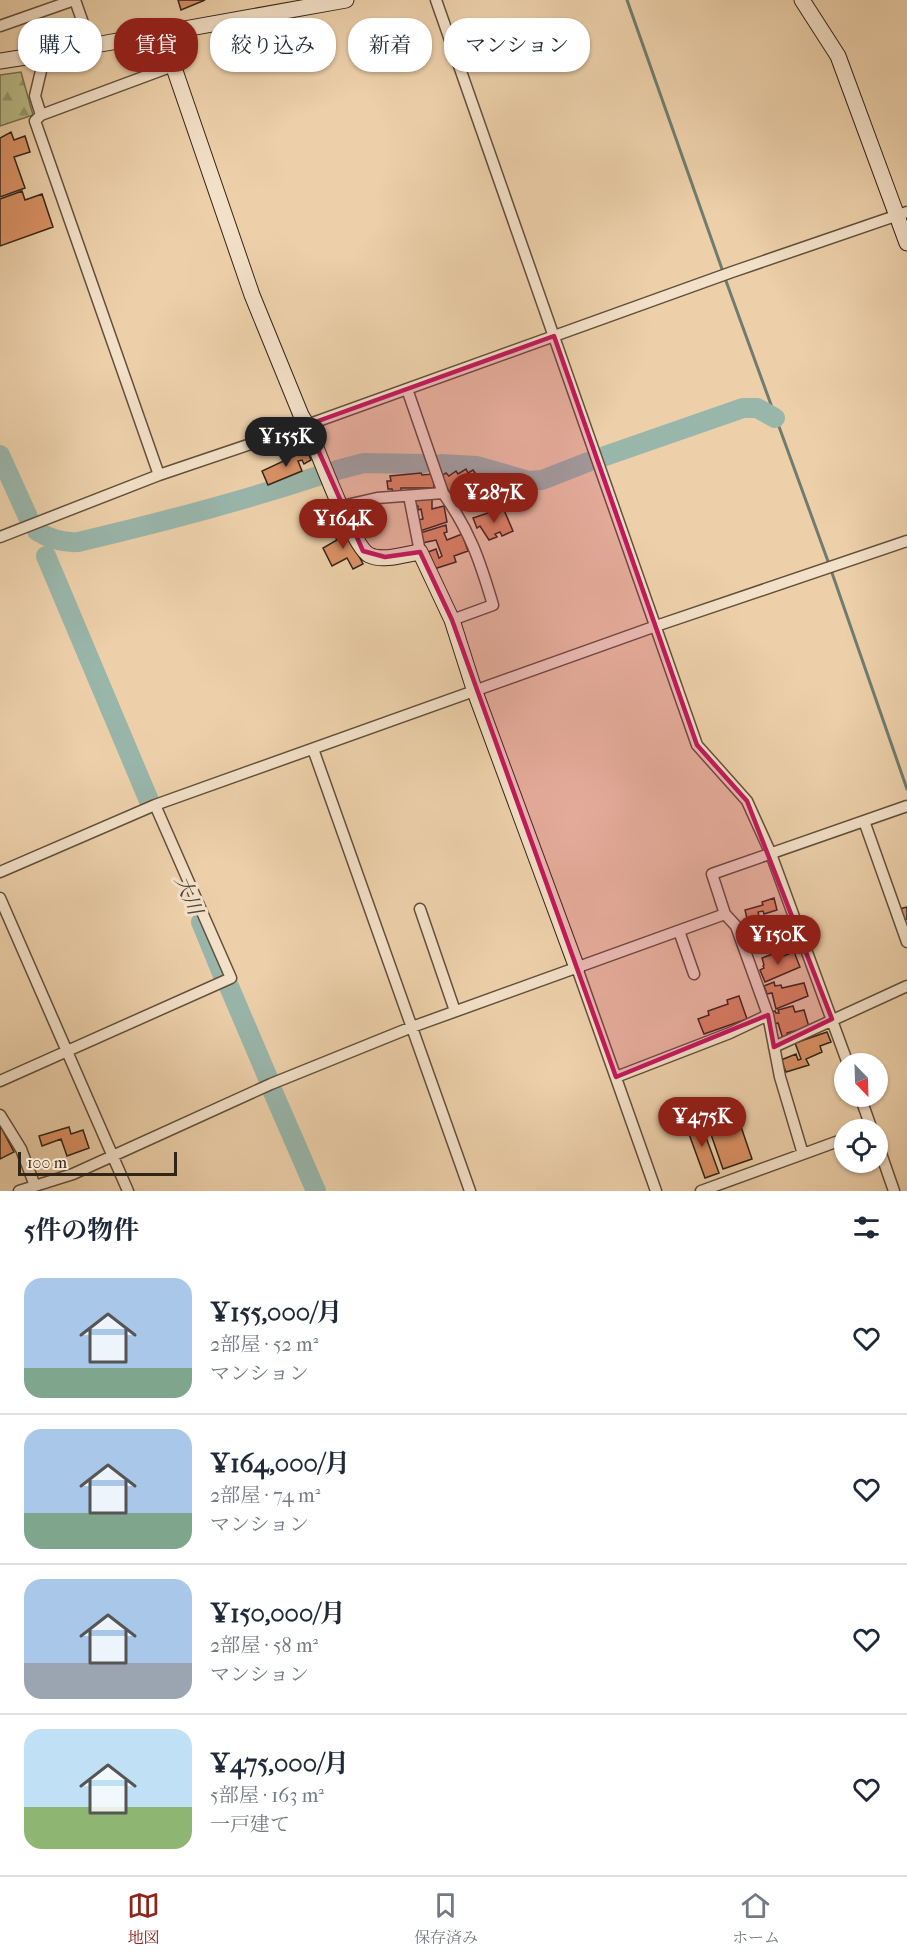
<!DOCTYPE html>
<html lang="ja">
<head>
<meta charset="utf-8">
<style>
  body { margin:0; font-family:"IM FELL French Canon","Noto Serif JP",serif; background:#f6f6f7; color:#1f2937; height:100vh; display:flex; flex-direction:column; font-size:22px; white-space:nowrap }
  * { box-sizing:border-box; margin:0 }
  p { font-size:20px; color:#747a83 }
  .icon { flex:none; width:33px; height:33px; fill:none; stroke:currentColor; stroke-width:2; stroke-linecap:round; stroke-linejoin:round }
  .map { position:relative; height:1191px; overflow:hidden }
  .sheet { display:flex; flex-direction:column; background:#fff; flex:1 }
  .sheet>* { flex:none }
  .hud { position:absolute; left:18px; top:18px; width:600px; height:54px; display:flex; gap:12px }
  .needle { width:39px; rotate:157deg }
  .tools { position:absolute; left:834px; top:1053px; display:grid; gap:12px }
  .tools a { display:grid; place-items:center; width:54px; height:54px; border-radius:50%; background:#fff; box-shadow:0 2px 4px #0004; font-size:30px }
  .scale { position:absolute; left:18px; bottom:15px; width:159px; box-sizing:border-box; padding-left:6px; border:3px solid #322518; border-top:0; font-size:16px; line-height:21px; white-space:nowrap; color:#322518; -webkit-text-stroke:4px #f3e0c8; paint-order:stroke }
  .price { position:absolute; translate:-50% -51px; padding:0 14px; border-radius:21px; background:#8f2418; color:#fff; font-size:20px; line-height:39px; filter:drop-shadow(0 2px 3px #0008) }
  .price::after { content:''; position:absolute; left:50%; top:36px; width:18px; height:14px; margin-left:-9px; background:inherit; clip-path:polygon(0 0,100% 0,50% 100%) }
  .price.active { background:#222; color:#fff }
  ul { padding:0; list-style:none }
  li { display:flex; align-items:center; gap:18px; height:150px; padding:0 24px }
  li+li { border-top:2px solid #e0e1e3 }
  li span { display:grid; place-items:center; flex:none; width:168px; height:120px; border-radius:18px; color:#555 }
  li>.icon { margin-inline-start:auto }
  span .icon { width:72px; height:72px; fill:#fffc; stroke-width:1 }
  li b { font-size:26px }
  h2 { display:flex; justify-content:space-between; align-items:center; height:72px; padding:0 24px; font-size:26px }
  .chip { padding:0 21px; border-radius:24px; background:#fff; box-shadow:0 2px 4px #0004; font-size:21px; line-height:54px }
  .chip.active { background:#8f2418; color:#fff }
  .menu { display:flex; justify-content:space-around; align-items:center; height:84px; border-top:2px solid #e0e1e3; background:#fff; font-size:16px; color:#747a83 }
  .menu a { display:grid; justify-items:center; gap:3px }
  .menu .active { color:#8f2418 }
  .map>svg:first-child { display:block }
  .forest { fill:url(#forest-firs); stroke:#767050; stroke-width:1.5 }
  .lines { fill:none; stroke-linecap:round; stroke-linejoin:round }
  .stream { stroke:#707c70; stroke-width:3 }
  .river { stroke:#99b6ab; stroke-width:20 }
  .building { fill:#da9265; stroke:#322518; stroke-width:1.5 }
  .street-casing { stroke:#61503c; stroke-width:13 }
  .secondary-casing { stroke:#322518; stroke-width:17 }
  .street { stroke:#f3e0c8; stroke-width:10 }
  .secondary { stroke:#f3e0c8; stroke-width:15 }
  .marked { fill:#c2185b; fill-opacity:0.2; stroke:#c2185b; stroke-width:4.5; stroke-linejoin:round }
  .labels { text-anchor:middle; stroke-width:6; stroke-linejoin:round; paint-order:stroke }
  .water-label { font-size:20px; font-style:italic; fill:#4c493d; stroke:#f3e0c8 }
</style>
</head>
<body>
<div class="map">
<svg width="907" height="1191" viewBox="0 0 907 1191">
  <defs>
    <pattern id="forest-firs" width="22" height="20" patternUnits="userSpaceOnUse" patternTransform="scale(1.5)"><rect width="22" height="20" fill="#babb87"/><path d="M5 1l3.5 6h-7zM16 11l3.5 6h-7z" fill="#98986d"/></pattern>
  </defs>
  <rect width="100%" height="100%" fill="#edd0aa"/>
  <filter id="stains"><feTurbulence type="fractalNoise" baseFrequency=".00333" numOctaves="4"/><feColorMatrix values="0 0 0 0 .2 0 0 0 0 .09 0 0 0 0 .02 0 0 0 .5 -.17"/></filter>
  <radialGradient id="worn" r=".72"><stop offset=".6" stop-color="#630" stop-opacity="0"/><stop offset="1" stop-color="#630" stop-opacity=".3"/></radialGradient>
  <path class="forest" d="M21 72 33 115 0 126V75Z"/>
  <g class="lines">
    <path class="stream" d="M627 0 722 269
      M726 281 829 564
      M831 570 907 789"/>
    <path class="river" d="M0 455 28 517
      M605 456 743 408H757L775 418
      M441 464 477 466 529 481 542 480 588 462
      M337 470 364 463 422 464
      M37 531C50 539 62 543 78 542 159 523 239 502 318 476
      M46 556 150 803
      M201 922 224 978
      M228 984 268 1078
      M273 1092 316 1191"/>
  </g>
  <path class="building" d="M178 0H205L181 10Z
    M11 132 14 140 25 136 30 152 14 157 25 188 0 197V138Z
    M22 191 25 200 42 194 53 227 0 246V199Z
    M307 450 311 460 304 464 302 460 298 461 302 471 268 485 262 471Z
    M466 469 468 473 473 470 478 477 473 481 477 488 489 481 497 495 476 507 473 501 462 508 459 502 456 503 440 477 446 473 449 476 456 471 458 474Z
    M421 473 422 475 433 474 434 488H401V492L393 493 392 489H388L387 481H391L390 476Z
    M432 498V509L444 506 447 522 420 531 418 520 423 519 421 509 418 510V506H415V500Z
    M504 510 513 531 502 536 500 532 495 534 497 537 489 540 480 526 477 528 473 518 491 512 493 515Z
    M446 525 447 532 444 533 447 540 462 534 468 551 454 556 456 562 434 569 428 552 436 549 439 558 442 556 436 540 422 543 420 533Z
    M344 527 363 564 353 569 347 558 332 566 323 548 337 540 333 533Z
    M774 898 777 910 764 914 763 911 758 912 760 921 758 922 759 925 771 922 773 930 786 926 789 937 776 941 775 938 755 943 754 941 751 942 746 924 748 923 745 910 763 905 762 902Z
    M907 907V919L903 920 899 909Z
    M794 952 800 967 765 982 760 970 764 968 763 966 764 965 762 958 775 953 778 958Z
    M774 982 775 986 781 985 782 988 804 983 808 996 776 1009 772 993 767 994 764 986Z
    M739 996 747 1019 704 1034 698 1019 709 1015 708 1011 728 1004 727 1000Z
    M793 1006 795 1012 804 1010 809 1027 787 1033 788 1037 783 1039 778 1023 771 1025 768 1013 775 1011 776 1013H779L778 1010Z
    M827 1032 831 1042 820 1046 822 1052 806 1059 809 1065 786 1072 781 1060 796 1054 798 1060 801 1059 795 1043Z
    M734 1106 752 1159 723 1169 705 1117Z
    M699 1118 719 1173 705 1178 685 1123Z
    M0 1125 14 1152 0 1159Z
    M69 1127 71 1134 83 1130 89 1148 67 1156 61 1139 42 1146 39 1136Z"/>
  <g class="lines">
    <g class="street-casing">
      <path id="street" d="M75 0 91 46
        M436 0 697 745 747 801 771 854 848 1064
        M0 26 74 0
        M41 115 35 96 45 54
        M407 389 443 493
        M159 475 35 121 41 115 173 66
        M409 496 420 552
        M342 506 377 498 443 493C470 531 480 561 493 605L452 620
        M0 537 159 475 307 425 732 272 907 212
        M313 749 470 1191
        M864 821 907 942
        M0 872 155 805 656 626 907 541
        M0 898 128 1191
        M420 909 455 1011
        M679 931 694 974
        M577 968 656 1191
        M774 1047 907 986
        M616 1077 730 1033 768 1015
        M0 1081 231 978 155 805
        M860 1096 872 1130
        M0 1115 21 1149 35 1186
        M878 1145 894 1191
        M803 1154 844 1139
        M19 1191 73 1174 271 1084 412 1027 725 914
        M701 1191 803 1154 780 1077 768 1015 736 926 725 914 712 874 907 806"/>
    </g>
    <g class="secondary-casing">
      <path id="secondary" d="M802 0 838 56 907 243
        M162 33 252 295 301 415 307 425C316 447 353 547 369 555 383 562 406 554 420 552L452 620 475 692 577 968
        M0 61 45 54 346 0"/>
    </g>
    <use href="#street" class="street"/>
    <use href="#secondary" class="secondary"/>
  </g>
  <path class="marked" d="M554 336 697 745 747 801 832 1019 774 1047 768 1015 616 1077 452 620 420 552 385 557 363 551 307 425Z"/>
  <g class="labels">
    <g class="water-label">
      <text transform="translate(189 895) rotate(67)" y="7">大川</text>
    </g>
  </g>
  <rect width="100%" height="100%" filter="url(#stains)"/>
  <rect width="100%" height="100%" fill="url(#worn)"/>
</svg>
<div class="tools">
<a><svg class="needle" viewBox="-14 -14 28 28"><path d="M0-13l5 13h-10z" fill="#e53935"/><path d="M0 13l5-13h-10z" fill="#747a83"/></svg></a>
<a><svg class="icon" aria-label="locate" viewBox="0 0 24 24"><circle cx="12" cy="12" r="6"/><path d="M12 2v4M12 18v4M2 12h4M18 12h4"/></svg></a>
</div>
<div class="scale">100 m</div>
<b class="price active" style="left:286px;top:468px">¥155K</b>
<b class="price" style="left:494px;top:524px">¥287K</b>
<b class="price" style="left:343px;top:550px">¥164K</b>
<b class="price" style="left:778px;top:966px">¥150K</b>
<b class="price" style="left:702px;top:1148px">¥475K</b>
<div class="hud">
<a class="chip">購入</a>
<a class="chip active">賃貸</a>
<a class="chip">絞り込み</a>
<a class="chip">新着</a>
<a class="chip">マンション</a>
</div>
</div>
<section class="sheet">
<h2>5件の物件<svg class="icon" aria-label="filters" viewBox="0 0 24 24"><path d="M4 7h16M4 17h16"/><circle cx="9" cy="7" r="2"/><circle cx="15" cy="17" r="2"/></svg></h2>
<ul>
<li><span style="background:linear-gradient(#a9c7e8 75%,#7fa58c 0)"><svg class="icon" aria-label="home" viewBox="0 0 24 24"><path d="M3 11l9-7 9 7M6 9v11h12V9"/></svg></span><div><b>¥155,000/月</b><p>2部屋 · 52 m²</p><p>マンション</p></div><svg class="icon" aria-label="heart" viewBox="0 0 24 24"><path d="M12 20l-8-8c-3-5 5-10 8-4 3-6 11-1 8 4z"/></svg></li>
<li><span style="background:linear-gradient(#a9c7e8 70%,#7fa58c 0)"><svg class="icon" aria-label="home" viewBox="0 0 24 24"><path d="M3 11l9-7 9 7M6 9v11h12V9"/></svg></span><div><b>¥164,000/月</b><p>2部屋 · 74 m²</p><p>マンション</p></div><svg class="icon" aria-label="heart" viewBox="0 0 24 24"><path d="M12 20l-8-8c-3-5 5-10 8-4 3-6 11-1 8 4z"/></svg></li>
<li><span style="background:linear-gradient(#a9c7e8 70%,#9aa5b1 0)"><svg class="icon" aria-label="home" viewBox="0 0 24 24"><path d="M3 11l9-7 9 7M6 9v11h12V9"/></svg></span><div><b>¥150,000/月</b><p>2部屋 · 58 m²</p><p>マンション</p></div><svg class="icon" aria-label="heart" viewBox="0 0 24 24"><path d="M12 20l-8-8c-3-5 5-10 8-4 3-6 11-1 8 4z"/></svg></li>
<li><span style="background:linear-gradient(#bfe0f5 65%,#8fb573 0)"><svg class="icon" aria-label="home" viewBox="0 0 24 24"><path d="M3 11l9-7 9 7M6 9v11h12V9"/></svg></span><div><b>¥475,000/月</b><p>5部屋 · 163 m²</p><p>一戸建て</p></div><svg class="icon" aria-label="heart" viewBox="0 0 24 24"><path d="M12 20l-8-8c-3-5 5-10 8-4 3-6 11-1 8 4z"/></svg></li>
</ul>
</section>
<nav class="menu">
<a class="active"><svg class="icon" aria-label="map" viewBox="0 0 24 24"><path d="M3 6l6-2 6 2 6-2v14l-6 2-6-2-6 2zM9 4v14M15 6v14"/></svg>地図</a>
<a><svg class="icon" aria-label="saved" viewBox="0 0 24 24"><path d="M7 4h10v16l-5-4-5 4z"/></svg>保存済み</a>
<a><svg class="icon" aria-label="home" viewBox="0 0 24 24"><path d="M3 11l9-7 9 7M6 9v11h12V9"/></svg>ホーム</a>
</nav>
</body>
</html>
